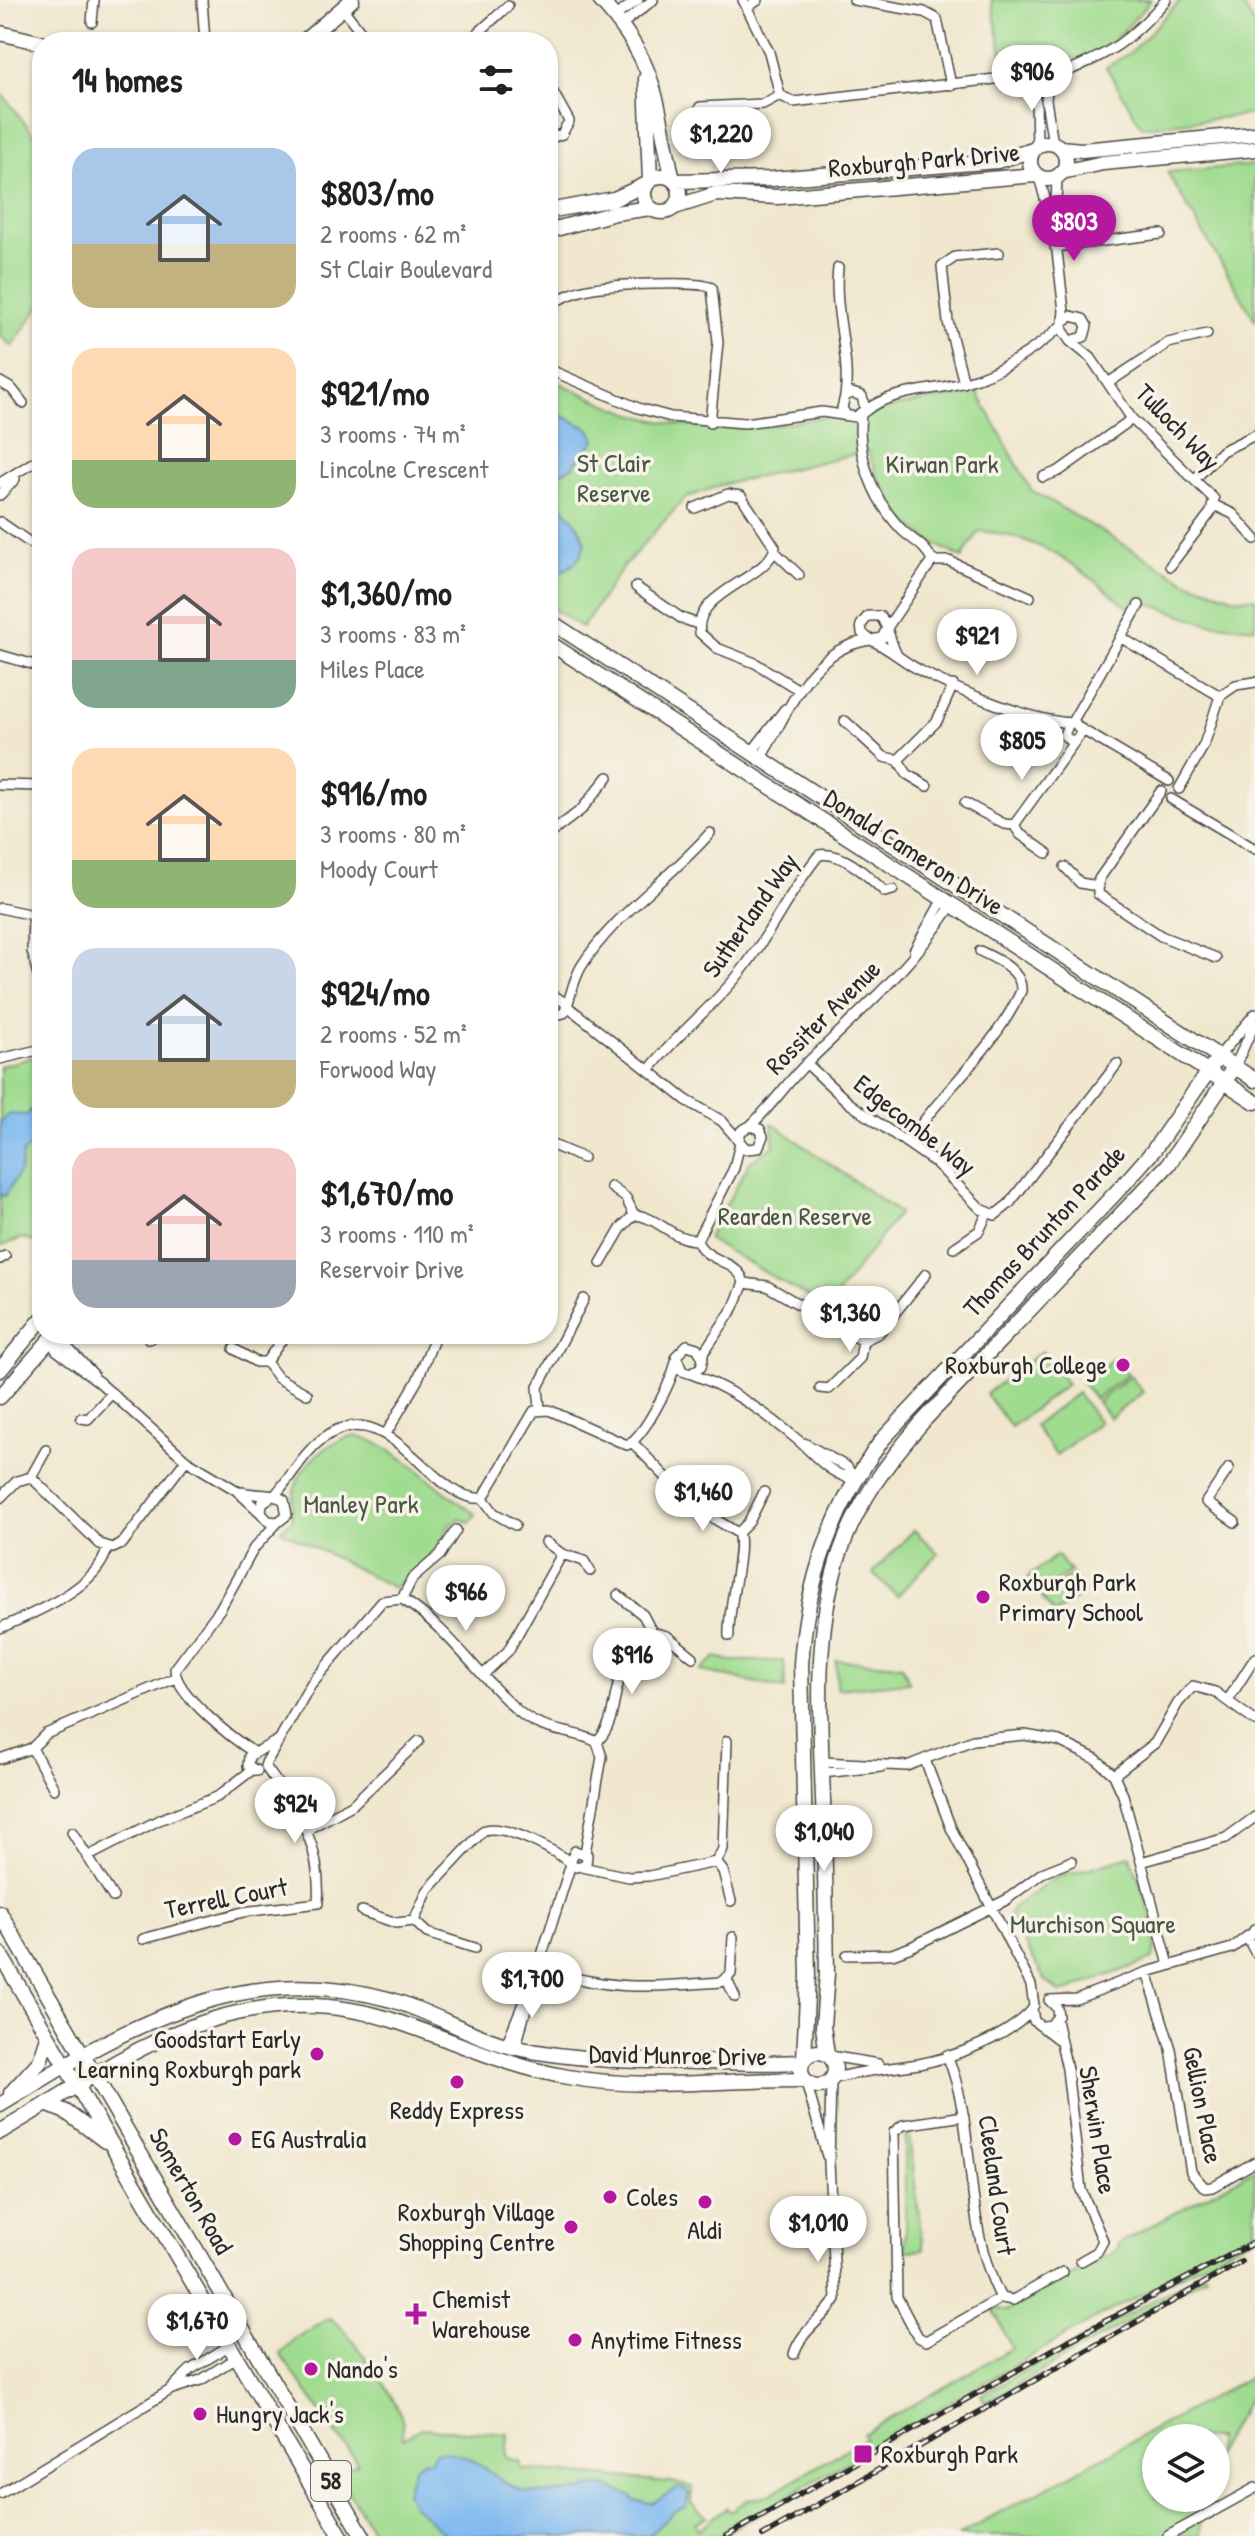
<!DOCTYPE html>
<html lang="en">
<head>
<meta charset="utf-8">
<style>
  body { margin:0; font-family:"Patrick Hand",sans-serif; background:#f2f2f2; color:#202124; height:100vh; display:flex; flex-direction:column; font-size:30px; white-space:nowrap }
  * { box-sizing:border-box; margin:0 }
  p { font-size:26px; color:#757577 }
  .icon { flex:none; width:44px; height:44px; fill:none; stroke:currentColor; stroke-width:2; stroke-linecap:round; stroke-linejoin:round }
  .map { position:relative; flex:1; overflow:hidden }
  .panel { position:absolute; left:32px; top:32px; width:526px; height:1312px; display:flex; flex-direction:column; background:#fff; border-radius:32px; box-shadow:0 2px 6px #0004 }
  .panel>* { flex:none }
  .tools { position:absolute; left:1142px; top:2424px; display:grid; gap:16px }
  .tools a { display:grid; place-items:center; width:88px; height:88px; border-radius:50%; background:#fff; box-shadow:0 2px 6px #0004; font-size:40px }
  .price { position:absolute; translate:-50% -68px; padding:0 18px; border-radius:28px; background:#fff; color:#222; font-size:26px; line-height:52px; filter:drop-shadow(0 2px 4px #0008) }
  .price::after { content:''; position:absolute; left:50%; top:48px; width:24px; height:18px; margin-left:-12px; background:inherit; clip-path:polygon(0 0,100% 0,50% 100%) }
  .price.current { background:#b5179e; color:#fff }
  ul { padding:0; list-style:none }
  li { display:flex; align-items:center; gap:24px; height:200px; padding:0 40px }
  li span { display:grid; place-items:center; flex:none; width:224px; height:160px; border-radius:24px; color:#555 }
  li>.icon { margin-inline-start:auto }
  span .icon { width:96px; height:96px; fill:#fffc; stroke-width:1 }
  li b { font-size:34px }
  h2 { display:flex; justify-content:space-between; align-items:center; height:96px; padding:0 40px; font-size:34px }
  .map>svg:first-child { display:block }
  .green { fill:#a0dc90; stroke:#66845e; stroke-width:2 }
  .water { fill:#7eb9f0; stroke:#54728e; stroke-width:2 }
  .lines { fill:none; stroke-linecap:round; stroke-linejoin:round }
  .street-casing { stroke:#494743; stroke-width:12 }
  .secondary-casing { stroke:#494743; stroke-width:17 }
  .primary-casing { stroke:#494743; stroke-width:17 }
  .street { stroke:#fff; stroke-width:9 }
  .secondary { stroke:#fff; stroke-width:14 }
  .primary { stroke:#fff; stroke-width:14 }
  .rail-casing { stroke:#2b2b2b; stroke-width:6 }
  .rail { stroke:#f7f3e8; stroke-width:3; stroke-dasharray:9; stroke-linecap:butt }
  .poi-dot { fill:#b5179e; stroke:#f7f3e8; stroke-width:3 }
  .labels { text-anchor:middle; stroke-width:7; stroke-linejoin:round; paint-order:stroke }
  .shield { fill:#f7f3e8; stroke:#686764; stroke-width:2 }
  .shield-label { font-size:24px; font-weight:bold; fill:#2b2b2b }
  .street-label { font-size:26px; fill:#2b2b2b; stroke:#f7f3e8 }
  .park-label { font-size:26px; fill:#485744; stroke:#f7f3e8 }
  .poi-label { font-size:26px; fill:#2b2b2b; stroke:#f7f3e8; text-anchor:start }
</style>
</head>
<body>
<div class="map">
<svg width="1255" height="2536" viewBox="0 0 1255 2536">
  <rect width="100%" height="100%" fill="#f7f3e8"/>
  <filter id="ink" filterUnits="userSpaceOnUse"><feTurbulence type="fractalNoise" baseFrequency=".0125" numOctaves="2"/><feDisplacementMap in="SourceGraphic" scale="16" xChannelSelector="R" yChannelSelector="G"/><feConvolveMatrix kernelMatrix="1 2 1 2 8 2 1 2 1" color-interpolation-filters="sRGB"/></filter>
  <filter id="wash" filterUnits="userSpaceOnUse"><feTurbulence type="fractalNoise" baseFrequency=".006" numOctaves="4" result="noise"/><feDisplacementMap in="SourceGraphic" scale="32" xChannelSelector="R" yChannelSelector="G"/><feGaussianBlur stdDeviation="1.8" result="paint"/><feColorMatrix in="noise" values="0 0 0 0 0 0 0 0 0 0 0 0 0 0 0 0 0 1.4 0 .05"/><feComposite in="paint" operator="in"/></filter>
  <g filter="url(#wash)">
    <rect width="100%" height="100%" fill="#f0e7ce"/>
    <path class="green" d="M991 0H1151C1131 23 1099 65 1063 60 1051 58 1046 51 1033 52L1005 67Z
      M1181 0H1240L1255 26V114L1142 127 1106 67 1131 52Z
      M0 91 42 145V240L36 248 42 252V303L12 346 0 336Z
      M1255 165V320L1167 172Z
      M548 378C576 390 604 404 633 414 714 440 790 424 871 408L868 418 873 411 977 391 1031 490 1186 581 1236 598H1255V628L1206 623 1136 599 1129 608C1080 569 1044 536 979 531L962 558C906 531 888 509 868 451L721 485 685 498 622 568 582 628 548 605Z
      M42 1055V1246L24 1238 0 1246V1066Z
      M772 1123 899 1213 827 1308 707 1239 750 1162 774 1146Z
      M1042 1351 1067 1384 1011 1427 986 1394Z
      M1115 1357 1128 1374 1095 1399 1082 1383Z
      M1130 1376 1143 1392 1110 1418 1097 1402Z
      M1077 1393 1099 1422 1056 1455 1034 1426Z
      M351 1436C393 1438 439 1493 476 1514L470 1523 460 1518 445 1529 447 1538 436 1554 394 1588 281 1530 292 1520C293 1511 292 1502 294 1494 298 1465 326 1444 351 1436Z
      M914 1530 938 1553 897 1596 873 1573Z
      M1057 1555 1070 1571 1039 1594 1027 1578Z
      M1072 1574 1085 1591 1055 1614 1042 1598Z
      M716 1657 731 1661H784L785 1689 701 1671Z
      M836 1660 902 1665 909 1682 837 1689Z
      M1130 1856C1140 1885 1162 1929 1153 1959L1061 1993 1045 1980 1009 1915 1012 1908 1056 1878Z
      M909 2134 923 2250 905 2251V2137Z
      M1255 2169V2236L1098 2317 720 2536H375L337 2472 358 2464 280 2354 294 2339 329 2318C349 2328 395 2397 402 2419 404 2424 403 2432 403 2438L421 2428 508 2434 506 2457 521 2462V2469L671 2482 692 2487 691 2503 707 2516 694 2523 698 2529 727 2507 730 2511 747 2500 769 2495 865 2438 863 2434 1012 2348 992 2307 1007 2311 1117 2250 1118 2244Z
      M1204 2272 1207 2276 986 2403 981 2395Z
      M1255 2374V2388L1216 2454V2438H1156V2498H1202L1201 2536H958Z"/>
    <path class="water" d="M556 413 590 429 595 440 572 467 553 476 549 486C559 508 578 517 585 542 582 560 567 574 548 573V414Z
      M42 1096V1138L23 1152 20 1171 5 1196 0 1195V1123L9 1114 27 1115Z
      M435 2452C483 2451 488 2481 524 2491 546 2497 576 2491 596 2487 608 2484 621 2492 632 2496L633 2500 652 2503 677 2488 685 2489 689 2494 686 2507 675 2511 648 2536H447L412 2505 406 2493 413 2468 423 2460 429 2461Z"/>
  </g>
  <g filter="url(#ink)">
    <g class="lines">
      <g class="street-casing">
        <path id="street" d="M202 0 205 42
          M743 0 769 52 780 95 793 102 1004 78 1028 65
          M854 0 924 12 937 19 951 85
          M748 7 758 0
          M343 9 369 42
          M615 16 638 0
          M92 22 94 0
          M621 25 653 0
          M468 42 508 6
          M1050 79C1108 53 1122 49 1166 0
          M1048 82 1046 100 1053 144
          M1030 83 1039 86 1048 82 1051 71 1047 64 1035 61 1026 71 1036 102 1037 146
          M700 107 763 104 780 95
          M548 139 562 134 569 121 549 85
          M1039 177 1053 227
          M1057 177 1055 234 1064 311 1062 329 1070 341 1084 337 1087 326 1083 319 1071 316 1064 321
          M1055 247 1161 234
          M838 268C833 313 851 355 845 396
          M548 305C561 298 573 292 588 289 606 285 701 280 712 288L718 342 710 423
          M1070 341 1091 358 1132 419 1214 499 1211 512 1170 566
          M548 369 638 408 671 417 745 423 822 412 856 417 865 409 862 396 852 393 845 396 842 408 846 415
          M0 382 12 389 23 403
          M964 383 948 322 942 266 955 257 999 253
          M1108 383 1168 343 1207 334
          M864 412C891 389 932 392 965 382 999 373 1037 349 1062 325
          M861 415C856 456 873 500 902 530 912 540 927 546 932 561L887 628
          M1043 477 1059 471 1132 419
          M1195 479 1222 451 1255 435
          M0 483 42 457
          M0 495 15 479
          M1214 505 1233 514 1255 539
          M695 508 728 494 741 496 775 547C769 579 692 592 700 633L717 648 755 663 799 690
          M0 522 42 551
          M774 551 799 575
          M932 561H949L1030 597
          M636 587 681 618 698 624
          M886 630 882 638 870 640 862 633 861 625 868 616H880C889 626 890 643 897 655
          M1120 637 1220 696
          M873 641C890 649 904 662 921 671 958 691 1035 723 1075 723L1082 732 1076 740H1069L1064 735 1069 723
          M0 655 42 667
          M845 721 884 757 898 760 937 721 953 685
          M1072 722 1139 605
          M1081 729 1169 781
          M751 753 785 709
          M760 759C790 712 807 649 870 640
          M898 760 907 774 927 786
          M0 785 42 786
          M1179 789 1204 745 1220 696 1236 685 1255 682
          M1161 791 1099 879 1098 894 1161 936 1216 958
          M1171 799 1255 849
          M965 803 1004 824 1014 825 1020 834 1047 853
          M1014 825 1075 741
          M548 835 581 810 608 777
          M1065 867 1080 883 1097 886
          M0 908 42 917
          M33 917 32 951 42 991
          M914 951 943 899
          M567 1004 556 997 549 1008 556 1015 564 1013C571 998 572 983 581 967 614 914 669 880 710 833
          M567 1006 686 1100 722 1121 746 1149 758 1148 763 1136 760 1129 750 1126 741 1131 739 1139
          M1219 1056 1255 1014
          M0 1059 42 1049
          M806 1063 849 1103 936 1163 981 1209 995 1215 1009 1204 1117 1064
          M1235 1066 1255 1023
          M650 1069C678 1032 715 1006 743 969 771 933 790 890 819 855 843 851 868 876 885 892L893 890
          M750 1126C772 1106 787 1082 808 1062 863 1009 909 970 952 905
          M548 1143 583 1158
          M908 1143C942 1090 995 1049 1021 991 1023 970 996 959 980 951
          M611 1187 626 1198 634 1215
          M954 1248 979 1231 987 1214
          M0 1259 5 1256
          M601 1263 622 1227 634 1215C658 1216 671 1240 697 1240
          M744 1283 767 1286 863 1341 879 1333 926 1274
          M51 1339 56 1350 99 1382 186 1460 236 1490 261 1513
          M51 1339 66 1346 93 1374
          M149 1339 159 1334
          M234 1349 256 1362H266
          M702 1355 734 1307 744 1283C739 1260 704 1262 697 1240L734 1168 740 1143
          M266 1362 278 1378 307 1394
          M266 1362 286 1334
          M692 1373 701 1367 703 1358 697 1348 687 1345 676 1356 682 1371C723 1383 766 1413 799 1441 816 1456 830 1475 854 1479
          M820 1388 829 1389 860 1358 863 1341
          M540 1409 538 1387 584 1299
          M81 1418 88 1419 112 1393
          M386 1434 417 1381 436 1334
          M632 1442 695 1507 738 1533C745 1548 727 1611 729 1636
          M804 1443 847 1467 854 1479
          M1229 1468 1206 1502 1235 1522
          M31 1477 46 1450
          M243 1492C256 1496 273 1493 284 1500L287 1515 278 1522 268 1521 261 1513 262 1503 272 1496
          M274 1496C291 1478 302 1454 322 1439 389 1388 431 1504 483 1498L534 1411 549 1410 627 1445C645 1436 672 1381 676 1361
          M0 1498 17 1481 31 1477 100 1544 113 1548 122 1544 186 1460
          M483 1498 494 1513 515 1525
          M738 1533 749 1522 764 1492
          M546 1542 562 1554 584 1561 590 1571
          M618 1595 643 1615 652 1632
          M402 1599 412 1579 440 1555 456 1530
          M0 1628C33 1614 100 1586 107 1548
          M652 1632 667 1636 693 1657
          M485 1673 508 1651 562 1554
          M1228 1700 1255 1658
          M597 1742C615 1724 612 1701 620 1678 627 1660 640 1647 652 1632
          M32 1748 54 1789
          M255 1753C234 1740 175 1694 175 1669L220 1609 254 1548 278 1522
          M0 1759 32 1748 46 1734 175 1678
          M925 1760 951 1828 1031 1985 1034 2005
          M822 1762 907 1766 973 1740 1025 1735 1059 1741 1096 1759 1114 1775 1123 1795 1169 1965
          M266 1763 311 1684 382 1601 402 1599C448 1627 478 1676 518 1711 545 1735 571 1728 597 1742L602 1757 585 1853
          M257 1771 248 1766 249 1756 277 1741
          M822 1773 881 1767
          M1114 1775 1155 1743 1178 1703 1193 1686 1215 1692 1255 1721
          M308 1829 352 1805 419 1741
          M72 1832 113 1897
          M87 1857 159 1820 217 1797 252 1770
          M716 1862 723 1871 731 1901
          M1141 1862 1226 1838 1255 1817
          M582 1867 629 1877 649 1876 716 1862 723 1849 727 1741
          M362 1911 396 1923 414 1921
          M414 1921 428 1890 484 1830C508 1824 558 1852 576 1867L586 1864 587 1855 575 1851 570 1862
          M414 1921 427 1933 475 1948
          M1255 1929 1248 1939 1255 1952
          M143 1939 243 1912 318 1903C322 1842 298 1813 265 1766
          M847 1955 892 1954 911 1947 1006 1900 1042 1873 1072 1861
          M538 1967C609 1992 648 1987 721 1982L731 1974 733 1937
          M1147 1972 1171 2049 1191 2172 1205 2188 1212 2187 1255 2162
          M727 1980 735 1997
          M1049 2000 1076 1999 1147 1972 1232 1948 1249 1935
          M1032 2009 1034 2021 1059 2040
          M1056 2020 1067 2069 1081 2190 1103 2241 1097 2252 1081 2261
          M1044 2026 1051 2025 1058 2016 1057 2008 1050 2001
          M506 2045 538 1967 571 1864
          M515 2050 531 1990
          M947 2055C979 2133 961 2222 1001 2298L1013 2300 1063 2272
          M830 2056 878 2064
          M832 2079C862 2070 889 2069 919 2064 955 2057 1008 2037 1032 2010
          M806 2082 827 2156
          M964 2116 903 2125 894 2132 897 2297 918 2337 926 2341 1001 2298
          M794 2354C801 2330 823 2320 836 2299L829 2163 831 2081
          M174 2386 190 2370 227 2347
          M0 2494 172 2389 201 2380 234 2359
          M1168 2536 1255 2488"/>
      </g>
      <g class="secondary-casing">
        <path id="secondary" d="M600 0C659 64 655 101 673 180
          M0 33 42 43
          M303 42 352 0
          M646 78 650 181
          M1030 161a18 18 0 1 1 36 0a18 18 0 1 1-36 0Z
          M1060 148 1082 150 1255 134
          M1062 172 1103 163 1255 149
          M644 194a18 18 0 1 1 36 0a18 18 0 1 1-36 0Z
          M675 181 772 179 997 161 1033 150
          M675 207 716 194 778 197 1036 175
          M548 211 614 199 647 184
          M548 231 615 213 651 208
          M548 620 1255 1080
          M548 642 1255 1102
          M0 1370 42 1319
          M0 1397 55 1334
          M801 2069a17 17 0 1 1 34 0a17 17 0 1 1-34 0Z
          M84 2054C185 1999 277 1968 392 2000 434 2013 474 2038 517 2048 582 2062 645 2061 711 2062 741 2062 771 2064 802 2062
          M827 2055 823 2026 827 1974C826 1916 825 1857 823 1798 820 1719 814 1638 837 1562 854 1506 888 1461 926 1418L1168 1165 1235 1066
          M804 2059 808 1975 801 1664C807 1579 832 1509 882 1440L1124 1184 1153 1151 1219 1056
          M96 2074C192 2015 290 1984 401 2023 460 2043 506 2066 568 2077 645 2091 727 2079 805 2080"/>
      </g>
      <g class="primary-casing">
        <path id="primary" d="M0 1913 363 2536
          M0 1954 341 2536
          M11 2093 40 2061 48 2037
          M46 2104 66 2112 105 2141
          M0 2105 84 2054
          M0 2132 96 2074"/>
      </g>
      <use href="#street" class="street"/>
      <use href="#secondary" class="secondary"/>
      <use href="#primary" class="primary"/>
      <g class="rail-casing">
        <path id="rail" d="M727 2536 1068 2341 1255 2242
          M763 2536 1241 2262"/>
      </g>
      <use href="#rail" class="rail"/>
    </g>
  </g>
  <g class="poi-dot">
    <circle cx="1123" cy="1365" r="8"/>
    <circle cx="983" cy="1597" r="8"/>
    <circle cx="317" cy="2054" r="8"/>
    <circle cx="457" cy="2082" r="8"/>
    <circle cx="235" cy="2139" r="8"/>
    <circle cx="610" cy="2197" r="8"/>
    <circle cx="705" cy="2202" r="8"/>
    <circle cx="571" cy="2227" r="8"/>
    <path d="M412 2302h8v8h8v8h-8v8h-8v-8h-8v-8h8z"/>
    <circle cx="575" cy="2340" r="8"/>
    <circle cx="311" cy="2369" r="8"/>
    <circle cx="200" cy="2414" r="8"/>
    <rect x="853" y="2444" width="20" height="20" rx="4"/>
  </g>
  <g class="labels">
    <rect class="shield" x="311" y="2461" width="40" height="40" rx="6"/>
    <g class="shield-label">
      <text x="331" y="2489">58</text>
    </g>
    <g class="street-label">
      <text transform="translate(924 160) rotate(-5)" y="9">Roxburgh Park Drive</text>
      <text transform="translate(1178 427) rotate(46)" y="9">Tulloch Way</text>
      <text transform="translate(914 852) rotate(33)" y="9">Donald Cameron Drive</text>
      <text transform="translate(750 915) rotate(-55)" y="9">Sutherland Way</text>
      <text transform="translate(823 1017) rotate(-45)" y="9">Rossiter Avenue</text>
      <text transform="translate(915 1125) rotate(38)" y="9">Edgecombe Way</text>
      <text transform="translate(1044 1231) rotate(-47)" y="9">Thomas Brunton Parade</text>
      <text transform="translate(226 1898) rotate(-11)" y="9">Terrell Court</text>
      <text transform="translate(678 2055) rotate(1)" y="9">David Munroe Drive</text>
      <text transform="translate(1203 2105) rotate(79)" y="9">Gellion Place</text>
      <text transform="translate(1098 2130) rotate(81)" y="9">Sherwin Place</text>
      <text transform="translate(997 2185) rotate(82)" y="9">Cleeland Court</text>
      <text transform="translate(191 2191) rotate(60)" y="9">Somerton Road</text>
    </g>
    <g class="park-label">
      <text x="614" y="472">St Clair<tspan x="614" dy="30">Reserve</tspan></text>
      <text x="942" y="473">Kirwan Park</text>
      <text x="795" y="1225">Rearden Reserve</text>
      <text x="361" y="1513">Manley Park</text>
      <text x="1093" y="1933">Murchison Square</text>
    </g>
    <g class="poi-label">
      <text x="1107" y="1374" text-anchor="end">Roxburgh College</text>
      <text x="999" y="1591">Roxburgh Park<tspan x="999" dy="30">Primary School</tspan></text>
      <text x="301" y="2048" text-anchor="end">Goodstart Early<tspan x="301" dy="30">Learning Roxburgh park</tspan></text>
      <text x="457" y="2119" text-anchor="middle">Reddy Express</text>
      <text x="251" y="2148">EG Australia</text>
      <text x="626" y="2206">Coles</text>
      <text x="555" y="2221" text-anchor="end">Roxburgh Village<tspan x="555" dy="30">Shopping Centre</tspan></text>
      <text x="705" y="2239" text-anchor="middle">Aldi</text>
      <text x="432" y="2308">Chemist<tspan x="432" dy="30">Warehouse</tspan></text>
      <text x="591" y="2349">Anytime Fitness</text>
      <text x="327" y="2378">Nando's</text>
      <text x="216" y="2423">Hungry Jack's</text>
      <text x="881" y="2463">Roxburgh Park</text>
    </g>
  </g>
</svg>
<div class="tools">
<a><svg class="icon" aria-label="layers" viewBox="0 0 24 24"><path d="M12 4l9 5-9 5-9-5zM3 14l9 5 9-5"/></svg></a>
</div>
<b class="price" style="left:1032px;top:113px">$906</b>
<b class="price" style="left:721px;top:175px">$1,220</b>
<b class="price current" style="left:1074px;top:263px">$803</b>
<b class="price" style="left:977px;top:677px">$921</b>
<b class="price" style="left:1022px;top:782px">$805</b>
<b class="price" style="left:850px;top:1354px">$1,360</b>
<b class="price" style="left:703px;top:1533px">$1,460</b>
<b class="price" style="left:466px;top:1633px">$966</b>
<b class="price" style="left:632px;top:1696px">$916</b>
<b class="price" style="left:295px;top:1845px">$924</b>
<b class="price" style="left:824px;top:1873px">$1,040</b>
<b class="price" style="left:532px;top:2020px">$1,700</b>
<b class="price" style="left:818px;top:2264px">$1,010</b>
<b class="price" style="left:197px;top:2362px">$1,670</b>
<section class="panel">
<h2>14 homes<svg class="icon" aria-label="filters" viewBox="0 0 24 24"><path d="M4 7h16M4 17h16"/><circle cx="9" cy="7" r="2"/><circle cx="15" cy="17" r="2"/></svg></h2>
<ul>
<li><span style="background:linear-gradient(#a9c7e8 60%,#c2b280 0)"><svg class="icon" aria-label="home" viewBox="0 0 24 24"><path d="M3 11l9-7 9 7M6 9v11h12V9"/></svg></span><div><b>$803/mo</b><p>2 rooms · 62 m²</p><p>St Clair Boulevard</p></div></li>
<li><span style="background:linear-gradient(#ffd9b3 70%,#8fb573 0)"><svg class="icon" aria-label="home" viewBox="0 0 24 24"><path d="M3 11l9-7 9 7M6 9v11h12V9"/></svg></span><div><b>$921/mo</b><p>3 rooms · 74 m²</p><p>Lincolne Crescent</p></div></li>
<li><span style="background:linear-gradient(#f6c9c9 70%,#7fa58c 0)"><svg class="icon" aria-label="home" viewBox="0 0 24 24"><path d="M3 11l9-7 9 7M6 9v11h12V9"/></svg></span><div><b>$1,360/mo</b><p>3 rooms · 83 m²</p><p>Miles Place</p></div></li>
<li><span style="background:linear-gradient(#ffd9b3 70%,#8fb573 0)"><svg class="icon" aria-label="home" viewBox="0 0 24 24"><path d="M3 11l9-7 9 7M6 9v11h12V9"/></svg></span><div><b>$916/mo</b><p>3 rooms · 80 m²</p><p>Moody Court</p></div></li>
<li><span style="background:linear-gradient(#c9d6e8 70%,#c2b280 0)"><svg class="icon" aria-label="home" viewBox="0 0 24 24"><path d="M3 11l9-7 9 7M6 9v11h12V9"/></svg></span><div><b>$924/mo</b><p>2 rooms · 52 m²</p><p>Forwood Way</p></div></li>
<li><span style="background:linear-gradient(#f6c9c9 70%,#9aa5b1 0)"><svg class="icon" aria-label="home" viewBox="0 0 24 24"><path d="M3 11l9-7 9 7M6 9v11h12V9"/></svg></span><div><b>$1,670/mo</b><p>3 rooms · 110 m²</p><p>Reservoir Drive</p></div></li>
</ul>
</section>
</div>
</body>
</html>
